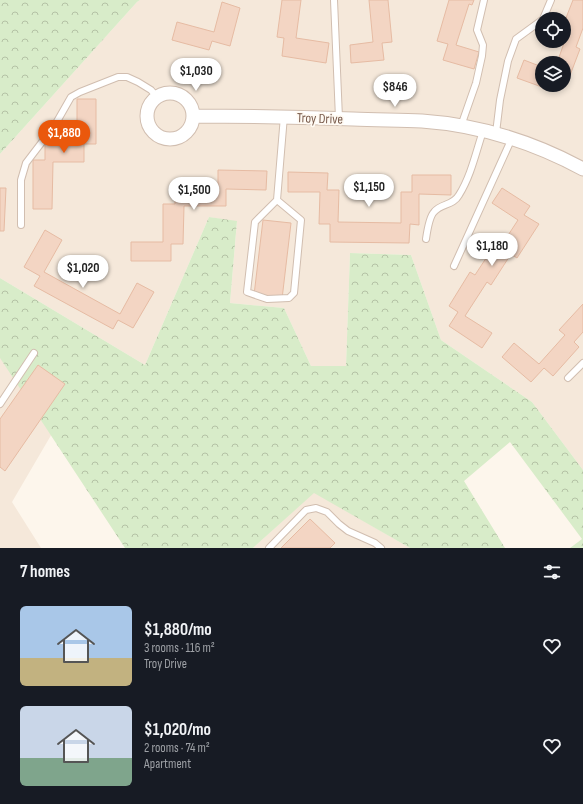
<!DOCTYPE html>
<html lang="en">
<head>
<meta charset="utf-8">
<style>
  body { margin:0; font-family:"Sofia Sans Condensed",sans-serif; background:#242831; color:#f1f3f6; height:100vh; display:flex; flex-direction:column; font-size:15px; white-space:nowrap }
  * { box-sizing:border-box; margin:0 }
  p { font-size:13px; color:#9ea1a6 }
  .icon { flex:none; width:22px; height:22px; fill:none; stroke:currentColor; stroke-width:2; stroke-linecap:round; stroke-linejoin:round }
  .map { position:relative; height:548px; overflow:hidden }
  .panel { display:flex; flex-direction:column; background:#171b24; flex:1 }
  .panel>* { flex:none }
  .fabs { position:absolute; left:535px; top:12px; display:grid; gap:8px }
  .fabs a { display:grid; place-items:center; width:36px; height:36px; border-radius:50%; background:#171b24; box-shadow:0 2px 6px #0003; font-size:20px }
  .price { position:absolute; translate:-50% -34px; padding:0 9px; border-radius:14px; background:#fff; color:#222; font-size:13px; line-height:26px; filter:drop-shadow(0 1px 2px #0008) }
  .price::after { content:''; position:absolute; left:50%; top:24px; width:12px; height:9px; margin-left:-6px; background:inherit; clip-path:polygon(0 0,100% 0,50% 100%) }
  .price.on { background:#ea580c; color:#fff }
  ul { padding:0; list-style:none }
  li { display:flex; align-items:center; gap:12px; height:100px; padding:0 20px }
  li span { display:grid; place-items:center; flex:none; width:112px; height:80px; border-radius:6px; color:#555 }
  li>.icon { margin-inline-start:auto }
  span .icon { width:48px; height:48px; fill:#fffc; stroke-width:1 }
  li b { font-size:17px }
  h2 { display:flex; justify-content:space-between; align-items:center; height:48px; padding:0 20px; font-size:17px }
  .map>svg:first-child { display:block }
  .residential { fill:#f5e8da; fill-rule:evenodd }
  .forest { fill:url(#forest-crowns) }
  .building { fill:#f3d5c3; stroke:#e6bba3 }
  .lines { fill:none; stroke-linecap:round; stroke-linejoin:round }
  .lane-casing { stroke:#d1beb0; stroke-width:8 }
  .street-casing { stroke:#d1beb0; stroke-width:15 }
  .lane { stroke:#fff; stroke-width:6 }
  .street { stroke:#fff; stroke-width:13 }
  .labels { text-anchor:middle; stroke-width:3.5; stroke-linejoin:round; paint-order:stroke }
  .street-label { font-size:14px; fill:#7a5c4d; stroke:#fffaf3 }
</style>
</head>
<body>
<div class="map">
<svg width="583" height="548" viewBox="0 0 583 548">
  <defs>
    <pattern id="forest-crowns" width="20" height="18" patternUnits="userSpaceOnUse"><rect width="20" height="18" fill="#d8ecc9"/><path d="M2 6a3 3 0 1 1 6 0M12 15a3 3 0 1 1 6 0" fill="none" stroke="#b4c2a5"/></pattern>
  </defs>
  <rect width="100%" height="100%" fill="#fdf6ec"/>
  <path class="residential" d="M140 0H583V470L532 402 441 340 411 255 350 253 346 366H311L284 308 230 303 237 222 209 217 145 365 0 278V154L137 2ZM542 19H564V41H542ZM542 63H564V85H542Z
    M0 320 88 372 12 502 41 548H0Z
    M314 492 410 548H253Z"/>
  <path class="forest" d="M0 0H140L137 2 0 154Z
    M209 217 237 221 230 303 284 308 311 366H346L350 253 411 255 441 340 532 402 583 470V548H570L582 539 510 442 464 481 505 548H410L314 493 253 548H125L0 358V278L145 365Z"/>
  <path class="building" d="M282 0H301L296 38 329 43 326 63 282 56 284 38 277 37Z
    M369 0H388L392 42 382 43 384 60 351 63 350 45 373 42Z
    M449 0H474L472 5 469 4 456 45 479 52 474 69 443 60 448 44 437 41Z
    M573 0H583V28L576 47 580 49 569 78 564 76V63H557L564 43 559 41H564V23Z
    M222 2 240 8 230 46 212 41 209 50 172 40 177 22 214 32Z
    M524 60 542 67V85H555L553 91 517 78Z
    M77 99H96V144H84V162H53L52 209H33V160H45V141L77 142Z
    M218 170 267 171 266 190 226 189V206H184L183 244H171V261H131V242H163V204H175V187H218Z
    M288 172 328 173 327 190H339L338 222 401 223V192H412V175H451V195L419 194V225L410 224 409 243 330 242V224H319L320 192H288Z
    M0 188H6L4 231H0Z
    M502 188 530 206 524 215 539 224 517 258 511 254 491 285 487 282 465 316 492 333 482 348 449 326 458 312 449 306 470 272 475 275 496 243 501 246 518 220 492 203Z
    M263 220 291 223 282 299 254 295Z
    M45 230 62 240 44 272 120 314 137 283 154 292 133 328 118 320 113 329 34 286 40 276 24 267Z
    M583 304V332L574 342 579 347 553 376 544 368 531 382 502 357 514 343 539 364 565 335 559 330Z
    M38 365 65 384 5 471 0 467V419Z
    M310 519 335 543 330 548H281Z"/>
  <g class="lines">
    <g class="lane-casing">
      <path id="lane" d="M334 0 339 118
        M543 19 551 0
        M461 126 476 83 482 56 483 45 477 30 484 0
        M496 133 500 100 508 61 516 39 542 20
        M277 200 301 220 294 293 289 298 267 299 247 292 255 222 277 200 284 116
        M21 225V180L26 163 55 125 71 97 80 92 118 77H127L138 82 151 90 157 97
        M426 239C427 232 430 216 434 212 441 203 453 206 459 195 471 176 476 152 483 131
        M454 266 512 138
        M568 378 583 363
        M0 404 34 353
        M269 548 306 510 316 508 327 512 339 524 348 531 375 543 381 548"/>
    </g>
    <g class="street-casing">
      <path id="street" d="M147 116a23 23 0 1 1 46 0a23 23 0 1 1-46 0Z
        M193 116C246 116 299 117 353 119 376 120 399 120 422 121 479 125 533 142 583 169"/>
    </g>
    <use href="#lane" class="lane"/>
    <use href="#street" class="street"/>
  </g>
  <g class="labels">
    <g class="street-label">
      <text transform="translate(320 118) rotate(2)" y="5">Troy Drive</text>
    </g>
  </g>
</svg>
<div class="fabs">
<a><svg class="icon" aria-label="locate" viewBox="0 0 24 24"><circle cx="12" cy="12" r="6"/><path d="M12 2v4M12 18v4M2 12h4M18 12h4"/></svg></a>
<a><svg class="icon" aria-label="layers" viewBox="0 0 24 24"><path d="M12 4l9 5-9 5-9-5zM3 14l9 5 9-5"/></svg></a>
</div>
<b class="price" style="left:196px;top:92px">$1,030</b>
<b class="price" style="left:395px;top:108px">$846</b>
<b class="price on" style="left:64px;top:154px">$1,880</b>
<b class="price" style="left:369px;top:208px">$1,150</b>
<b class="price" style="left:194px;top:211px">$1,500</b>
<b class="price" style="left:492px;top:267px">$1,180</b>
<b class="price" style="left:83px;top:289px">$1,020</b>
</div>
<section class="panel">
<h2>7 homes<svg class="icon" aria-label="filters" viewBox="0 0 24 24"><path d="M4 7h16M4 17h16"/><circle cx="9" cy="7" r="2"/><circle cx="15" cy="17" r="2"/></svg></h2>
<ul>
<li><span style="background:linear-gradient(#a9c7e8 65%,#c2b280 0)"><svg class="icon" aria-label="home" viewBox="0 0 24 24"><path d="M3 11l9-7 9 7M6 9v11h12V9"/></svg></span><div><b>$1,880/mo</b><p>3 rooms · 116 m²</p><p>Troy Drive</p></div><svg class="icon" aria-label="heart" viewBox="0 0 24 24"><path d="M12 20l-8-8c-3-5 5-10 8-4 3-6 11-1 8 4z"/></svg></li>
<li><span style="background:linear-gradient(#c9d6e8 65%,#7fa58c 0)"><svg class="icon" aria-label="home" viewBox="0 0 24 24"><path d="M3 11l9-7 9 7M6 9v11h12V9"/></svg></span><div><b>$1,020/mo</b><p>2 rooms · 74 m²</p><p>Apartment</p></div><svg class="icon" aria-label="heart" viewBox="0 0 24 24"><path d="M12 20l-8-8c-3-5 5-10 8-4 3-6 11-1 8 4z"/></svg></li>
</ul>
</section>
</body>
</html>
